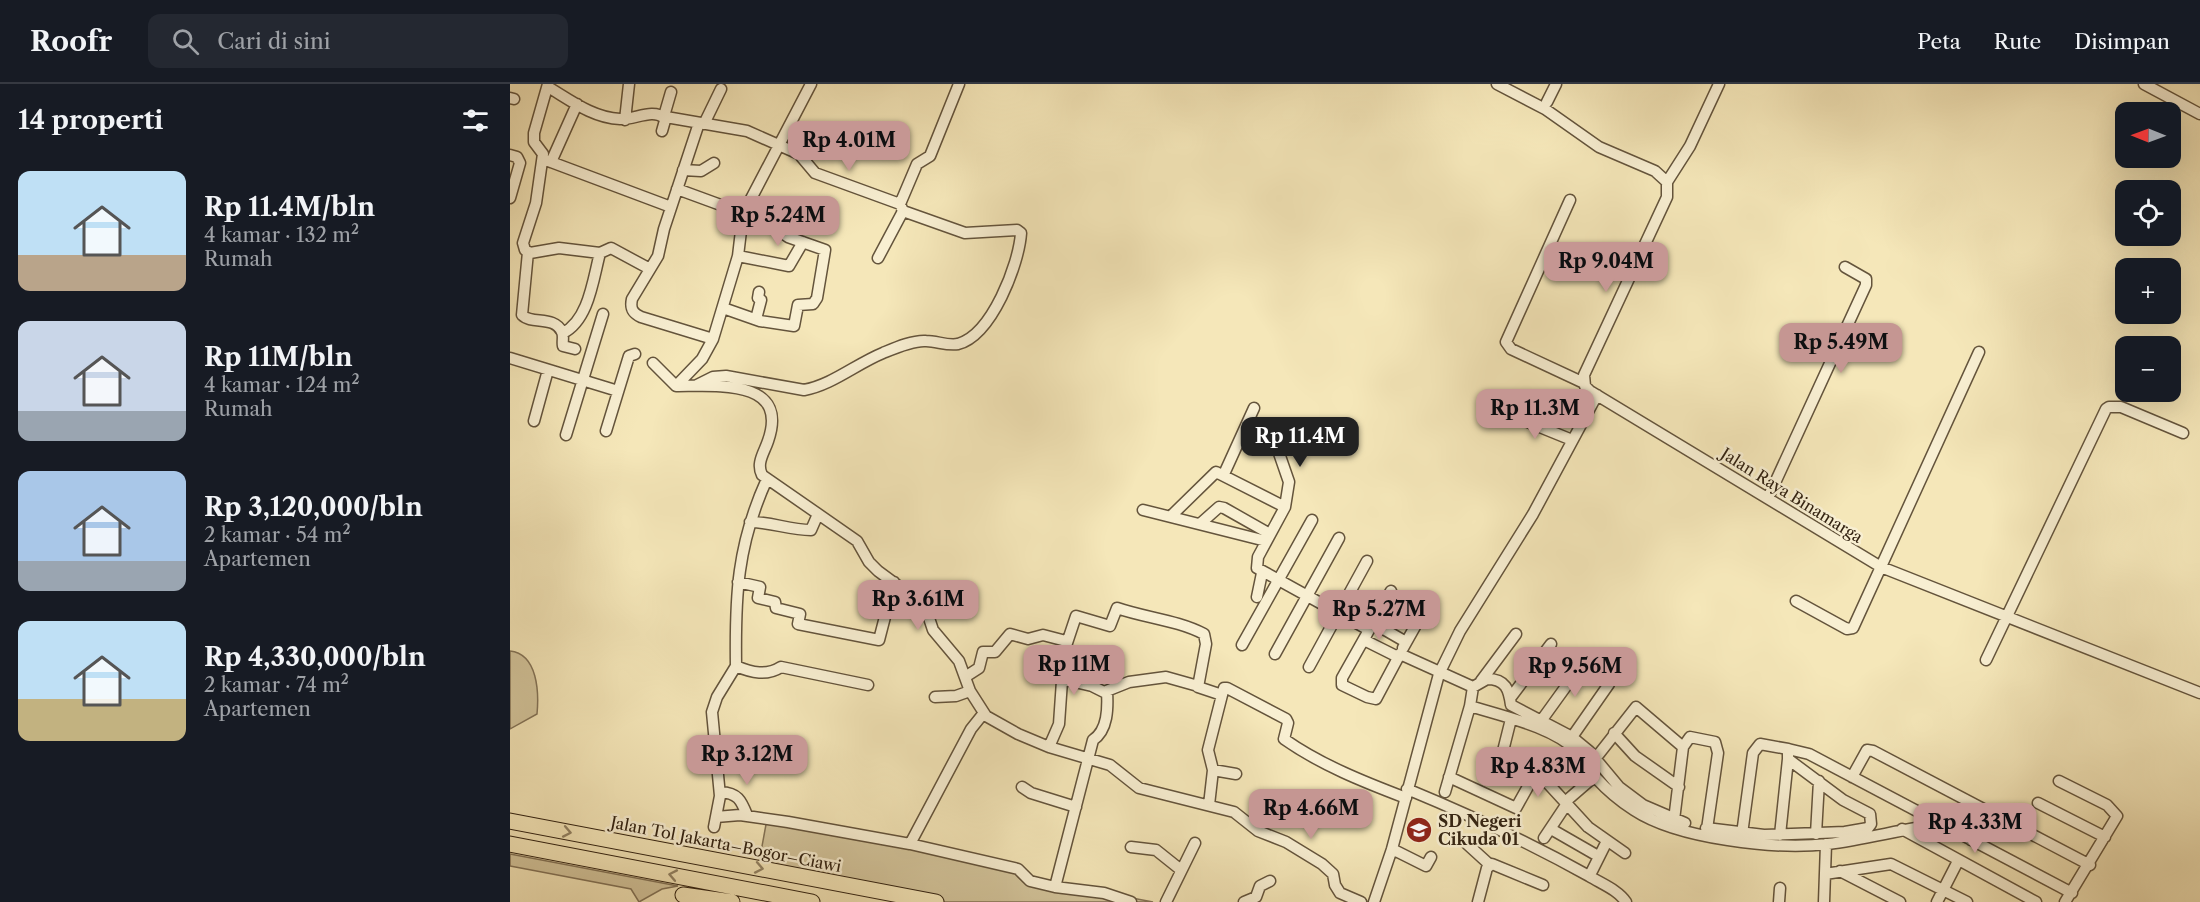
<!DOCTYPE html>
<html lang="id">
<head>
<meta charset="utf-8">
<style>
  body { margin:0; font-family:"Libre Caslon Text",serif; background:#242831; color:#f1f3f6; height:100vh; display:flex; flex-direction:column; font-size:22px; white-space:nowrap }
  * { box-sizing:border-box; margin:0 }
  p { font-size:20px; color:#9ea1a6 }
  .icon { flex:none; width:33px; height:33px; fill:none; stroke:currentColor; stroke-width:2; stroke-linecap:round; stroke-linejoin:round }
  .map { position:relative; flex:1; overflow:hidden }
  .drawer { display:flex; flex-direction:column; background:#171b24; width:510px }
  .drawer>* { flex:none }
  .needle { width:39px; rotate:271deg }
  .controls { position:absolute; left:1605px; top:18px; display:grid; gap:12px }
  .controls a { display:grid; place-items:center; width:66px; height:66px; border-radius:12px; background:#171b24; box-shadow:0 6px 24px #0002; font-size:30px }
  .price { position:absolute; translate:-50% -51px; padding:0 14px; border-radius:12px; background:#c59692; color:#111; font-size:20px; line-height:39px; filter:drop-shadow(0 2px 3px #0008) }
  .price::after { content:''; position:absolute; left:50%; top:36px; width:18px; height:14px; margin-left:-9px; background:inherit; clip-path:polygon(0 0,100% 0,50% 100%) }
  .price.selected { background:#222; color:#fff }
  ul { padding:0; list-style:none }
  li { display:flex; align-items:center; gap:18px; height:150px; padding:0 18px }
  li span { display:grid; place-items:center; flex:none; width:168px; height:120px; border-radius:12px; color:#555 }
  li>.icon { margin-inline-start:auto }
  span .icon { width:72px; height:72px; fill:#fffc; stroke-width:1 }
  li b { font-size:26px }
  h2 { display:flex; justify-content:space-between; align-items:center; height:72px; padding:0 18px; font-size:26px }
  header { display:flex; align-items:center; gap:36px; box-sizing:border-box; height:84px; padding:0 30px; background:#171b24; border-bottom:2px solid #363941 }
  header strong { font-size:28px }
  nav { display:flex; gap:33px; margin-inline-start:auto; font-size:21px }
  .search { width:420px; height:54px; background:#242831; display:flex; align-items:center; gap:15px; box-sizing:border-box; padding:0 21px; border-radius:12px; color:#9ea1a6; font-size:22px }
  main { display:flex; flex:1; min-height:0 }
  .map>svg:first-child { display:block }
  .green { fill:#d4c69d; stroke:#847458; stroke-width:1.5 }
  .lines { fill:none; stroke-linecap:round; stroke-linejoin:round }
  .minor-casing { stroke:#64543c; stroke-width:13 }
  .highway-casing { stroke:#332312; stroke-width:17 }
  .minor { stroke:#f8efd2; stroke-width:10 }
  .highway { stroke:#f5e7b9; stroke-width:15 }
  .oneway { stroke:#948566 }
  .labels { text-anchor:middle; stroke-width:5; stroke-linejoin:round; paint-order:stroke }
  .street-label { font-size:16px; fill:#332312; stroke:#f8efd2 }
  .poi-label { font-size:16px; font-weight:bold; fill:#332312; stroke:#f8efd2; text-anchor:start }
</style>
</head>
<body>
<header>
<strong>Roofr</strong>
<div class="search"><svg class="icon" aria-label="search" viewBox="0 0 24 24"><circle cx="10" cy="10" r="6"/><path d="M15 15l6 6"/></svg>Cari di sini</div>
<nav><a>Peta</a><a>Rute</a><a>Disimpan</a></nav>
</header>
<main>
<section class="drawer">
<h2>14 properti<svg class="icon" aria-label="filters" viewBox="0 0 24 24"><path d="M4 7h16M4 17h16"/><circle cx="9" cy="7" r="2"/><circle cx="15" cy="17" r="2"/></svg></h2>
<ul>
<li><span style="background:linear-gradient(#bfe0f5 70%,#b9a48a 0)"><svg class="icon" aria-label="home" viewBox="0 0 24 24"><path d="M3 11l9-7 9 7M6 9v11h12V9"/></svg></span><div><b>Rp 11.4M/bln</b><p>4 kamar · 132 m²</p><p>Rumah</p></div></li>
<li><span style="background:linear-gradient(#c9d6e8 75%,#9aa5b1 0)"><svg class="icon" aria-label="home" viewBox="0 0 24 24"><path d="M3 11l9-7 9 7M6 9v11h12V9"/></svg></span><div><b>Rp 11M/bln</b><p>4 kamar · 124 m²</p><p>Rumah</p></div></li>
<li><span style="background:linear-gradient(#a9c7e8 75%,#9aa5b1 0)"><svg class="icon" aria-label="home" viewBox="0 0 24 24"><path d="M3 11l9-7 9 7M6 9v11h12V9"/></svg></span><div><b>Rp 3,120,000/bln</b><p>2 kamar · 54 m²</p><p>Apartemen</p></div></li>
<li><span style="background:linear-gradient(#bfe0f5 65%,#c2b280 0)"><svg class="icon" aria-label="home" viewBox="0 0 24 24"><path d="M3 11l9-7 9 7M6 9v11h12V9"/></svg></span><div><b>Rp 4,330,000/bln</b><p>2 kamar · 74 m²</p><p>Apartemen</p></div></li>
</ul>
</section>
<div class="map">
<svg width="1690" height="818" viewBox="0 0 1690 818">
  <rect width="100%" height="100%" fill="#f5e7b9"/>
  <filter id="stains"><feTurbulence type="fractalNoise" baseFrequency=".00333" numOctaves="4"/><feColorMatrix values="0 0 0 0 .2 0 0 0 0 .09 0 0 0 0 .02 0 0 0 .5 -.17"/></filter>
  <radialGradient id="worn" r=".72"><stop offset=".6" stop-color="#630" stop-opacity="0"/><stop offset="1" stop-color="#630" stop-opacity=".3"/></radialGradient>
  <path class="green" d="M0 567C28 570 29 609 27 630L0 645Z
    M257 735 507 785 517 794 643 818H426L248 784Z
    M0 770 168 802 152 805 129 818 121 805 0 782Z"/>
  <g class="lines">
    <g class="minor-casing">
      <path id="minor" d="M38 0 24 49V58L33 70 26 119 13 159 15 166 20 169 49 164 90 169 101 164 140 185
        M987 0 1035 25 1089 63 1145 87 1157 98
        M1634 0 1690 30
        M38 3C60 16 83 34 110 35 124 36 143 24 154 34
        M0 14 4 15
        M1037 18 1046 0
        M154 32 161 8
        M115 36 119 0
        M189 39 154 145 148 172 122 215C120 224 122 229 131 233L203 255
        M194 40 211 5
        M152 47 156 33 237 47 289 70 305 89 390 120 393 127 455 149 507 146 511 149C509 180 482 251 448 260 437 262 427 257 416 257 403 256 385 264 373 269 346 280 322 301 294 306L216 292 203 293 187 301
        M0 71 7 73 10 79 0 114
        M33 75 161 123
        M41 78 67 20
        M173 86 191 87 204 79
        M1157 98V113L1074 291 1075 302 1080 307 1371 483 1690 609
        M1157 98 1180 62 1209 0
        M167 105 257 138 278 153 315 166 307 214 303 220 288 221 284 242 250 237 213 224
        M1060 116 996 258 1001 265 1074 299
        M390 120 407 80 420 72 449 0
        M18 168 12 231C22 241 44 231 52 248 54 252 52 258 53 262L65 265
        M228 172 279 182 293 158
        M368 174 393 127
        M246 235 251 216 248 214 249 208
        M53 249C79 236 83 195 90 169
        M0 274 108 307
        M143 279 166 302C205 302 280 294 258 357 254 369 246 379 252 391L347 457 359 478 368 487 391 504 413 516 423 546 449 577 460 607 476 632 508 650 539 663 600 681 629 704 724 728 748 747 776 758 812 780 823 790 825 801 830 809 851 818
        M166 302 192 275 203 255 228 172 233 130 301 0
        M998 330 1062 356
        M24 337 38 286
        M96 347 119 272 125 270
        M733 349 768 364
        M762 349 779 398 775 423
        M56 351 93 230
        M714 390 744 324
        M257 395C227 461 225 512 226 582 242 589 257 592 271 583L358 601
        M1258 414 1356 201V195L1335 183
        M633 426 756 457
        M661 432 706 388 775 423 748 473 747 484 859 546
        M240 438C262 438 279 446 301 446L308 430
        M691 439 709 423 714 424 760 450
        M228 498 250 503 248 514 265 518 266 524 290 530 288 540 369 556 384 498
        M881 507 832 594V601L857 613 866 615 890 570 963 603 960 622 935 708
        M747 513 752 489
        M1286 517 1337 545 1343 544 1469 268
        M863 539 896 558
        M854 556 888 573
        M732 561 802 436
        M893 564 907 539
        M765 570 829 454
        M1476 576 1596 325 1599 323H1611L1673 349
        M799 583 857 477
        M455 593 469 584 473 568H485L500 550 518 555 533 551 556 557
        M552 595 582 602 594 608 619 598 656 593 688 602
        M971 597 1006 550
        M963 603 977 595C996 595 999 606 1001 621L1062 653 1079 667 1109 703 1133 721 1175 739
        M597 607C598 624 598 646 583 656L545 803 594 809 621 818
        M425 613 446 612 460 607
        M1001 613 1041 560
        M960 622C992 632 1044 643 1068 668 1075 676 1079 686 1086 694 1097 706 1110 717 1124 726 1168 755 1266 766 1318 760 1356 755 1393 745 1430 740
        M1001 635 992 671 1033 694 1078 743 1115 769
        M1031 637 1075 576
        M1104 649 1125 672 1169 703
        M1062 653 1099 600
        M539 663 549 640 554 568 566 532 600 542 607 524C636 534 667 536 694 550L696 560 688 603 712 611 714 604H717L776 635 778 639 774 655C811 681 854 698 896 714
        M1278 665 1299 670 1562 809
        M1085 675 1126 623 1173 663
        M703 686 698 666 712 611
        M939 693 1006 724 1025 690
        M1342 693 1357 666 1363 667 1580 781
        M1549 697 1597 721 1607 732 1555 818
        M512 703 521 709 566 723
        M897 705C960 731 1020 759 1079 792 1092 800 1108 806 1116 818
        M210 708C228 709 231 716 237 731
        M1055 718 1085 692
        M1528 719 1595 753
        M699 721 703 686 726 690
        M206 733 230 731 278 738 400 760 508 785 520 797 545 803
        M1164 736 1173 663 1180 653 1205 658 1208 669 1197 745
        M204 743 210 712 202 628 207 613 226 582
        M1196 744 1254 751 1335 748 1338 757
        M1041 745 1088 772
        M1392 745 1526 818
        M1232 750 1243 669 1250 660 1278 665V675L1333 716 1360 730 1361 740 1358 744 1335 748
        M1306 750 1309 697
        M1270 751 1278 675
        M1034 754 1056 721
        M1461 756 1477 726
        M400 760 461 645 473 630
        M957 760 980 781
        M621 763 646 766 671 786
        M882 765 916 782 921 773
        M1082 787 1097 757
        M1330 787 1390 818
        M1315 790 1381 780 1457 818
        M656 818 685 759
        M734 818 746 813 750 802 760 797
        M864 818 882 765 929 590 950 547 1023 430 1087 311
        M968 818 977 784 982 780 1033 801
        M1269 818 1270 804
        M1314 818 1316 760
        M1427 818 1448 777"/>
    </g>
    <g class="highway-casing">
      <path id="highway" d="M0 737 426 818
        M0 760 302 818
        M173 811 222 818"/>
    </g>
    <use href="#minor" class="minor"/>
    <use href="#highway" class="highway"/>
  </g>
  <defs><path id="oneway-chevron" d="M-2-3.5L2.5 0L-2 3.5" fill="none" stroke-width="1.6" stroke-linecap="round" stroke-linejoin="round" transform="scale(1.5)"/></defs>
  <g class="oneway">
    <use href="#oneway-chevron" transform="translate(57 748) rotate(11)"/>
    <use href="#oneway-chevron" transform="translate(249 784) rotate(11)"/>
    <use href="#oneway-chevron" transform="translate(163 791) rotate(-169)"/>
  </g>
  <defs>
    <g id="school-disc" transform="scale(1.35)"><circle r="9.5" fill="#8f2418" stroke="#f8efd2"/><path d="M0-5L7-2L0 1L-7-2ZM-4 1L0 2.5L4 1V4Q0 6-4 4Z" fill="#fff"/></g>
  </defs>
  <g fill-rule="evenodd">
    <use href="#school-disc" x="909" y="746"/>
  </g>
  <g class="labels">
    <g class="street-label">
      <text transform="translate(1282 411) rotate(32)" y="6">Jalan Raya Binamarga</text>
      <text transform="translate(216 760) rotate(11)" y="6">Jalan Tol Jakarta–Bogor–Ciawi</text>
    </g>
    <g class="poi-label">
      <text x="928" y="743">SD Negeri<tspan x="928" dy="18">Cikuda 01</tspan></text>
    </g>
  </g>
  <rect width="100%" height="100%" filter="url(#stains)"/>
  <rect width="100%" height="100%" fill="url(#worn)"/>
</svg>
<div class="controls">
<a><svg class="needle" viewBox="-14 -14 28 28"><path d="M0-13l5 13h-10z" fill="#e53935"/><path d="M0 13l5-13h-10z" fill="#9ea1a6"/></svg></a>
<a><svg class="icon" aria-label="locate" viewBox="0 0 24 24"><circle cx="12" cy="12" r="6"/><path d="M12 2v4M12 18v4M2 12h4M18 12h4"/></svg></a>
<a>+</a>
<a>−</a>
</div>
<b class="price" style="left:339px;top:88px">Rp 4.01M</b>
<b class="price" style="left:268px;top:163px">Rp 5.24M</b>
<b class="price" style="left:1096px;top:209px">Rp 9.04M</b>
<b class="price" style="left:1331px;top:290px">Rp 5.49M</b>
<b class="price" style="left:1025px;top:356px">Rp 11.3M</b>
<b class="price selected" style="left:790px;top:384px">Rp 11.4M</b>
<b class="price" style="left:408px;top:547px">Rp 3.61M</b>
<b class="price" style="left:869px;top:557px">Rp 5.27M</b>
<b class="price" style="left:564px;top:612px">Rp 11M</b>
<b class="price" style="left:1065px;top:614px">Rp 9.56M</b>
<b class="price" style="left:237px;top:702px">Rp 3.12M</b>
<b class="price" style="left:1028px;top:714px">Rp 4.83M</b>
<b class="price" style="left:801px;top:756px">Rp 4.66M</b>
<b class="price" style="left:1465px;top:770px">Rp 4.33M</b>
</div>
</main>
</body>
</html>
